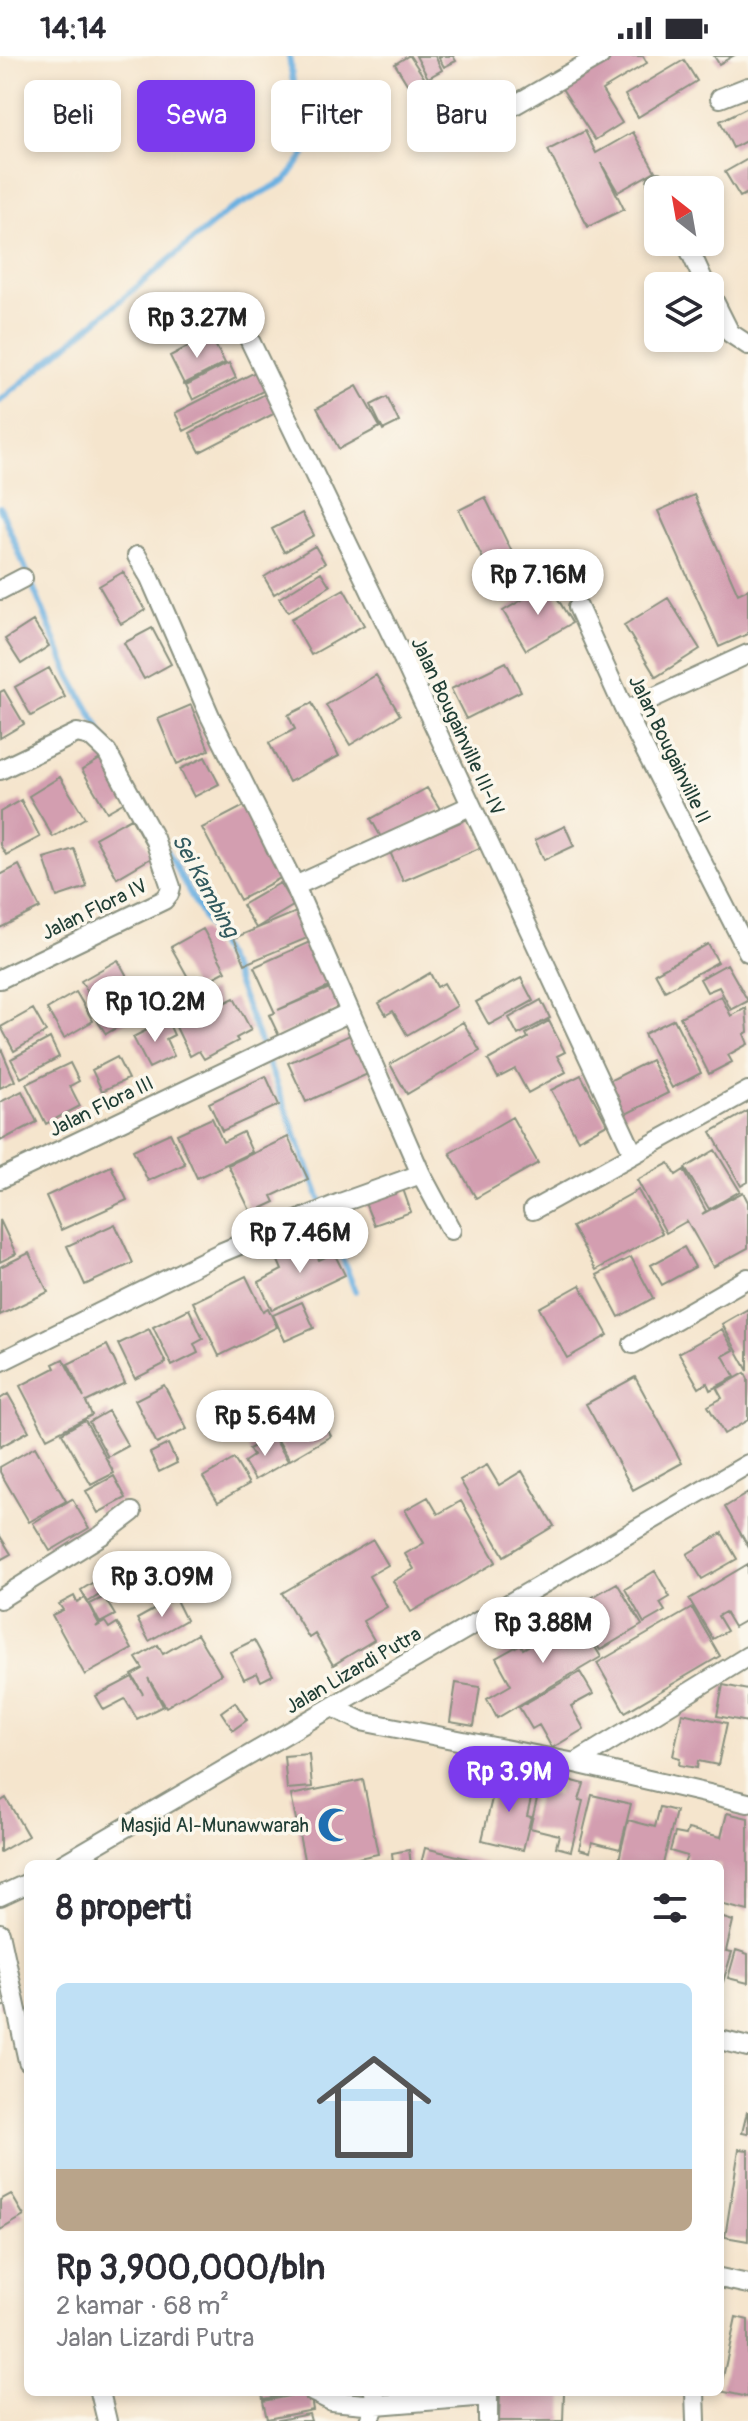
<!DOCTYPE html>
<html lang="id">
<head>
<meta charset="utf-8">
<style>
  body { margin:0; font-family:Pangolin,sans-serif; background:#f7f7f7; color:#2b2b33; height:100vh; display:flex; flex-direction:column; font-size:30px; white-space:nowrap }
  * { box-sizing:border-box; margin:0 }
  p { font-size:26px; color:#7c7c81 }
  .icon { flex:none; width:44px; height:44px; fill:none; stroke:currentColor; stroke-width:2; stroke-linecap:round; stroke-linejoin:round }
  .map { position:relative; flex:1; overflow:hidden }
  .sheet { position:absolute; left:24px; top:1804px; width:700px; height:536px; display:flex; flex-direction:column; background:#fff; border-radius:12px; box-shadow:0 4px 12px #0003 }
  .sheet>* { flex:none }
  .guide { position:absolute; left:24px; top:24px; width:700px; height:72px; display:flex; gap:16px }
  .needle { width:52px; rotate:329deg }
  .tools { position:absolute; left:644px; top:120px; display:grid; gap:16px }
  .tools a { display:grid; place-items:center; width:80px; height:80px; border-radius:12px; background:#fff; box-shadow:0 4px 12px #0003; font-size:40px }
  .price { position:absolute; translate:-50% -68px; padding:0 18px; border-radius:28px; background:#fff; color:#222; font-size:26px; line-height:52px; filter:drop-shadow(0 2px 4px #0008) }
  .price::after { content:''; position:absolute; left:50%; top:48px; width:24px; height:18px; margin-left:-12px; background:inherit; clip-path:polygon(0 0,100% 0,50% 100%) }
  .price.current { background:#7c3aed; color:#fff }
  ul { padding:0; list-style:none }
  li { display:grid; align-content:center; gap:16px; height:424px; padding:0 32px }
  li+li { border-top:2px solid #e1e1e2 }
  li span { display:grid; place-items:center; height:248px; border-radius:12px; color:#555 }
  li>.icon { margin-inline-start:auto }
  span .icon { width:144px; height:144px; fill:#fffc; stroke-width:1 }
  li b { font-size:34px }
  h2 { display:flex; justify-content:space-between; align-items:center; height:96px; padding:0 32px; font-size:34px }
  .chip { padding:0 28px; border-radius:12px; background:#fff; box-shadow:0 4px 12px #0003; font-size:28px; line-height:72px }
  .chip.current { background:#7c3aed; color:#fff }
  .status { display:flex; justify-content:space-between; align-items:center; height:56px; padding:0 40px; background:#fff; direction:ltr }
  .status svg { height:22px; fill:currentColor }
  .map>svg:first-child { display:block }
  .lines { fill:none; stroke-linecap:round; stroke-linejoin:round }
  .stream { stroke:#6bb0e1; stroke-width:6 }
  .building { fill:#d39eb0 }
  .minor-casing { stroke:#8a9180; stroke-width:22 }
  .minor { stroke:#fff; stroke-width:18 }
  .labels { text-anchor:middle; stroke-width:7; stroke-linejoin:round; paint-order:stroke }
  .street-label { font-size:20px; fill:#1f3d34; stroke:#fbf7ec }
  .poi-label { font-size:20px; fill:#1f3d34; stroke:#fbf7ec; text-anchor:end }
  .water-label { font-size:22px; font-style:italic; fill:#325a5f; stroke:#fbf7ec }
</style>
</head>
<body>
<div class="status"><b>14:14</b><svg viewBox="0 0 49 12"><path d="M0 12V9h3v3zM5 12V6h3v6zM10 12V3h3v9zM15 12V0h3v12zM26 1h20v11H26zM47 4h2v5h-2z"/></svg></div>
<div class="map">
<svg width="748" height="2365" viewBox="0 0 748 2365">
  <rect width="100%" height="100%" fill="#fbf7ec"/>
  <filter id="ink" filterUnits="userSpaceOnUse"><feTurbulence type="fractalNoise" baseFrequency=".0125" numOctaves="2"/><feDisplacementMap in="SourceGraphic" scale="16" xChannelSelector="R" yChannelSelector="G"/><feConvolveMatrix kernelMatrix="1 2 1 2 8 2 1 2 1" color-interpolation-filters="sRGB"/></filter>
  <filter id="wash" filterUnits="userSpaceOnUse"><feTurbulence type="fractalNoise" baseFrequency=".006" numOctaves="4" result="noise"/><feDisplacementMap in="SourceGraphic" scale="32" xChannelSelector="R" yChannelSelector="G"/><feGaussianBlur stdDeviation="1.8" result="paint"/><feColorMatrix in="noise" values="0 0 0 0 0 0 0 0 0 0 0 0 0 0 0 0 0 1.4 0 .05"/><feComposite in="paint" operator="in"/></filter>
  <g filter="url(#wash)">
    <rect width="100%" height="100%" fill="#f5e5cd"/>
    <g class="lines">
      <path class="stream" d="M0 345 228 155 286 124 304 99 289 0
        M0 451 70 620 107 686
        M166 794 233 915 355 1235"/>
    </g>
    <g id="blocks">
      <path class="building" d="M408 0H410L427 26 412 36 395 8Z
        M416 0H435L442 14 428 22Z
        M438 0H453L456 5 444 11Z
        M611 0H643L647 7 602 34 622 67 595 84 561 31Z
        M714 0H733L719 8Z
        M684 4 697 25 638 61 625 39Z
        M748 51V84L733 92 720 65Z
        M585 75 596 97 633 76 655 115 618 136 601 107 624 153 588 171 548 94Z
        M748 103V137L740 141 725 116Z
        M210 279 225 307 184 328 170 300Z
        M229 307 236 322 193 344 186 329Z
        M261 313 271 331 184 375 175 357Z
        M357 330 380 371 339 393 317 352Z
        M271 335 281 354 200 396 190 377Z
        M387 341 399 366 383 374 371 349Z
        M694 439 738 538 748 533V578L719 591 658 455Z
        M485 441 512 496 486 509 459 454Z
        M302 457 314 479 284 496 272 473Z
        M315 490 325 507 274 538 264 521Z
        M123 516 145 554 121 568 99 530Z
        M321 516 330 530 288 556 279 542Z
        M549 528 572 567 526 594 503 555Z
        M344 533 364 569 311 599 291 563Z
        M668 542 700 593 656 621 624 569Z
        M33 565 49 590 21 608 5 583Z
        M152 572 171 608 144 623 124 587Z
        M506 606 521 635 466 663 451 633Z
        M49 612 65 641 31 660 15 631Z
        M376 619 400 659 350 689 326 649Z
        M4 634 24 668 0 682V636Z
        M312 647 339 700 289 726 269 687 295 673 288 659Z
        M191 649 209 694 177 708 158 663Z
        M105 700 130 743 107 756 82 714Z
        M205 701 219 728 194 741 180 713Z
        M60 721 85 762 53 781 29 740Z
        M427 732 440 753 383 785 371 763Z
        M21 744 40 781 6 799 0 789V756Z
        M248 748 286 819 240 844 202 772Z
        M131 762 153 801 117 822 95 782Z
        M470 762 482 791 403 825 390 796Z
        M565 770 574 790 544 804 535 784Z
        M74 793 87 831 57 841 44 802Z
        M19 809 40 852 0 872V819Z
        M280 827 293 850 256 872 242 849Z
        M301 854 312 880 245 908 234 882Z
        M203 873 226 915 194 932 171 891Z
        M314 884 333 929 278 954 332 931 341 952 279 980 269 959 275 957 254 911Z
        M708 888 718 906 665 935 655 917Z
        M118 904 129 924 93 945 81 925Z
        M727 908 748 945 731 954 719 931 707 936 700 923Z
        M430 917 437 931 444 927 457 950 407 979 393 955 386 959 379 947Z
        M521 922 533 945 489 969 476 946Z
        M213 934 220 949 234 942 251 974 236 982 238 985 204 1003 199 995 190 1000 176 971 186 966 178 952Z
        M76 936 93 965 64 982 47 953Z
        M130 940 141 957 106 978 95 961Z
        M721 940 731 960 746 952 748 976 744 978 748 988 728 999 732 1006 709 1018 680 961Z
        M541 944 550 962 518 979 509 962Z
        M33 953 46 976 14 995 1 971Z
        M674 963 701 1017 672 1032 644 978Z
        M167 964 174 979 166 983 174 1000 149 1012 133 981Z
        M549 965 565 996 557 1000 566 1016 528 1037 515 1013 498 1022 488 1004 528 982 526 978Z
        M463 966 480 995 407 1038 390 1008Z
        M352 978 370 1017 306 1046 288 1007Z
        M50 982 59 1001 21 1022 11 1003Z
        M0 990 15 1025 0 1032Z
        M117 1001 128 1023 102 1035 92 1014Z
        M651 1004 668 1037 624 1059 607 1026Z
        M70 1007 79 1025 70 1030 80 1050 46 1068 26 1028Z
        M581 1019 607 1068 578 1084 551 1034Z
        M266 1020 279 1049 222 1075 209 1047Z
        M22 1035 37 1066 0 1085V1046Z
        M748 1055V1126L741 1130 711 1076Z
        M512 1061 538 1107 476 1142 450 1097Z
        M212 1062 223 1086 243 1076 252 1096 197 1122 177 1078Z
        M170 1077 185 1108 148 1125 133 1094Z
        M288 1081 308 1123 272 1140 275 1146 262 1152 267 1164 257 1169 228 1109Z
        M715 1094 740 1135 709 1153 685 1112Z
        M669 1107 676 1119 684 1114 706 1155 702 1158 743 1136 748 1146V1192L713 1211 687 1165 666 1177 637 1124Z
        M111 1110 127 1144 61 1174 46 1140Z
        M403 1133 411 1156 374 1169 365 1147Z
        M638 1134 662 1177 596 1214 572 1171Z
        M0 1164 16 1198 0 1206Z
        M115 1168 133 1207 85 1229 67 1190Z
        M309 1184 319 1204 334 1197 345 1219 272 1254 259 1226 282 1214 276 1200Z
        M684 1191 695 1211 662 1229 651 1209Z
        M29 1197 48 1236 0 1259V1211Z
        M631 1201 653 1242 619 1261 597 1219Z
        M246 1220 263 1255 268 1252 277 1271 219 1300 193 1246Z
        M580 1229 608 1279 567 1302 539 1252Z
        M302 1246 314 1272 285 1285 273 1259Z
        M189 1253 203 1283 194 1288 198 1297 172 1310 153 1271Z
        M748 1253V1315L722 1268Z
        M149 1273 166 1307 135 1323 118 1288Z
        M722 1273 734 1294 723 1300 735 1321 710 1334 707 1327 699 1332 679 1297Z
        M107 1289 125 1327 86 1346 92 1359 47 1382 20 1330 55 1312 53 1308 63 1303 84 1342 68 1308Z
        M745 1317 748 1323V1364L724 1378 708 1350 722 1342 717 1333Z
        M635 1321 682 1407 633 1434 586 1348Z
        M164 1329 187 1373 157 1388 135 1344Z
        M8 1338 29 1375 0 1391V1343Z
        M315 1353 331 1380 290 1404 274 1378Z
        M108 1355 128 1390 108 1401 89 1366Z
        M85 1364 114 1417 91 1429 62 1377Z
        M273 1380 288 1405 255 1424 244 1406 253 1400 249 1393Z
        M168 1388 177 1407 159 1416 150 1397Z
        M35 1391 66 1445 29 1466 0 1416V1411Z
        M234 1403 249 1428 218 1446 203 1421Z
        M487 1409 499 1429 522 1415 554 1470 504 1500 460 1424Z
        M114 1420 126 1442 98 1457 86 1435Z
        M748 1437V1490L725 1451Z
        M428 1441 438 1458 461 1445 496 1506 411 1556 393 1525 414 1513 405 1498 424 1487 405 1454Z
        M72 1443 89 1472 50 1495 33 1467Z
        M722 1477 737 1503 702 1523 687 1498Z
        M0 1480 11 1498 0 1504Z
        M373 1484 388 1509 369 1520 387 1551 363 1565 374 1584 333 1609 315 1578 309 1582 282 1537Z
        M748 1508V1563L734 1571 725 1556 718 1560 727 1575 713 1583 689 1543Z
        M655 1515 670 1541 660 1547 665 1555 644 1567 625 1533Z
        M97 1524 104 1536 88 1546 81 1534Z
        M617 1527 642 1569 600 1594 575 1551Z
        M74 1540 77 1546 85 1542 99 1568 96 1571 105 1566 109 1572 117 1567 132 1593 85 1619 52 1559 63 1554 59 1548Z
        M104 1541 115 1559 100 1567 90 1548Z
        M175 1542 186 1564 149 1585 137 1563Z
        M692 1552 720 1600 625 1656 597 1607Z
        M577 1561 601 1601 497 1662 487 1643 511 1629 496 1602 521 1588 523 1593Z
        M197 1578 221 1618 166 1651 148 1622 163 1650 137 1663 125 1643 104 1654 96 1640 132 1621 143 1638 132 1619 143 1613 136 1602 158 1589 163 1598Z
        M254 1584 273 1619 261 1625 257 1617 244 1623 230 1596Z
        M580 1616 593 1638 571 1650 584 1673 552 1692 539 1669 532 1673 519 1651Z
        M456 1627 480 1631 474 1670 450 1666Z
        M723 1629 748 1634V1666L717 1660Z
        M235 1646 247 1664 233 1674 221 1656Z
        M682 1657 727 1667 718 1709 698 1705 697 1712 679 1709 680 1702 673 1700Z
        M309 1698 312 1731 287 1733 284 1700Z
        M497 1722 534 1730 527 1760 531 1761 523 1794 482 1784Z
        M562 1722 584 1728 579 1744 583 1745 571 1795 556 1791 559 1779 530 1772 539 1735 557 1739Z
        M363 1724 378 1798 330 1808H305L291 1739Z
        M592 1739 631 1748 620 1793 592 1786 590 1796 579 1793Z
        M6 1742 28 1780 0 1796V1746Z
        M660 1751 676 1755 663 1808H618L628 1764 655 1771Z
        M727 1757 748 1762V1855L720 1848V1808H684L687 1800 670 1795 675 1777 686 1779 688 1773 721 1781Z
        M425 1792 486 1807V1808H421Z
        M409 1794 411 1808H393L392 1797Z
        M720 1861 733 1865 726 1895 732 1896 723 1926 720 1925Z
        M736 1894 748 1898V1927L728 1922Z
        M0 1911 12 1948 0 1951Z
        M747 2056H748V2078L742 2077Z
        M739 2093 748 2094V2185L725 2181Z
        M11 2138 24 2160 0 2174V2144Z
        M736 2261 748 2264V2341L720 2335Z
        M262 2336H293V2337L263 2343Z
        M310 2336 313 2354 267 2363 263 2345Z
        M500 2336H564L563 2365H499Z
        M309 2358 311 2365H278V2364Z"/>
    </g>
  </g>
  <g filter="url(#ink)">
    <use href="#blocks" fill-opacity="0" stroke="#8a9180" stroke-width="2"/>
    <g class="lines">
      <g class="minor-casing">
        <path id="minor" d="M720 42 748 31
          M476 71 600 0
          M657 126 661 134
          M686 186 706 230
          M710 237 730 277 748 289
          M239 262 399 594 633 1097
          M137 500 150 522 210 660 295 830 421 1118 451 1174
          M0 534 23 522
          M578 551 625 655 748 896
          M625 655 748 598
          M0 714 77 677 90 680 107 696 154 782 171 831 169 838 164 844 0 923
          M295 830 470 750
          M0 1123 350 956
          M533 1154 748 1035
          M633 1288 748 1222
          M0 1306 220 1197 340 1147 421 1118
          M0 1543 102 1479 132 1456
          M333 1651 361 1665 575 1707 748 1747
          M575 1707 748 1600
          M63 1808 748 1408
          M0 1840 28 1827
          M0 1877 28 2005
          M720 1984 748 1991
          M720 2222 748 2228
          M100 2336 107 2365
          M313 2336 331 2345 376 2349 374 2336
          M695 2336 696 2365
          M369 2365 376 2349 488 2340
          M488 2365V2336"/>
      </g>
      <use href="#minor" class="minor"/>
    </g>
  </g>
  <defs>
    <g id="mosque-bare" transform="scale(2.76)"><path d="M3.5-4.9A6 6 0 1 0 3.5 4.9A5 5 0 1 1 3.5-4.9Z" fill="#1f6fb2" stroke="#fbf7ec" stroke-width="2.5" paint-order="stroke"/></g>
  </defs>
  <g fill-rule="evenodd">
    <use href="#mosque-bare" x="335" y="1769"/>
  </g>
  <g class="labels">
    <g class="street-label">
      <text transform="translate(458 670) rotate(65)" y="7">Jalan Bougainville III-IV</text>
      <text transform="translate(670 693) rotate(64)" y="7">Jalan Bougainville II</text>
      <text transform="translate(94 853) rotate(-26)" y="7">Jalan Flora IV</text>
      <text transform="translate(101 1050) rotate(-26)" y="7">Jalan Flora III</text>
      <text transform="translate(353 1614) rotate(-30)" y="7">Jalan Lizardi Putra</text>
    </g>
    <g class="poi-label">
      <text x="309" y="1776">Masjid Al-Munawwarah</text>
    </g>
    <g class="water-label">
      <text transform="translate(206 829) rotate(61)" y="8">Sei Kambing</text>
    </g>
  </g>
</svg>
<div class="tools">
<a><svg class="needle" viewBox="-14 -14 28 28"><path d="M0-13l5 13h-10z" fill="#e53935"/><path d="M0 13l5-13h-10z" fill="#7c7c81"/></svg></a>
<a><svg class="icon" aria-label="layers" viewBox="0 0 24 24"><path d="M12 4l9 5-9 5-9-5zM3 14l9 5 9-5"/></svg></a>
</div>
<b class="price" style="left:197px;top:304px">Rp 3.27M</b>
<b class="price" style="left:538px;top:561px">Rp 7.16M</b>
<b class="price" style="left:155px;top:988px">Rp 10.2M</b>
<b class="price" style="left:300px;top:1219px">Rp 7.46M</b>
<b class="price" style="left:265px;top:1402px">Rp 5.64M</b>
<b class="price" style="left:162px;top:1563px">Rp 3.09M</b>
<b class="price" style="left:543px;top:1609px">Rp 3.88M</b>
<b class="price current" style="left:509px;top:1758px">Rp 3.9M</b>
<div class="guide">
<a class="chip">Beli</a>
<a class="chip current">Sewa</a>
<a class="chip">Filter</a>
<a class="chip">Baru</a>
</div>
<section class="sheet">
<h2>8 properti<svg class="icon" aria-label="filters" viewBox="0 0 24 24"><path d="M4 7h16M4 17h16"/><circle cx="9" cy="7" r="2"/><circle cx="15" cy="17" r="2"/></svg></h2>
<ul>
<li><span style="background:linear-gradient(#bfe0f5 75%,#b9a48a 0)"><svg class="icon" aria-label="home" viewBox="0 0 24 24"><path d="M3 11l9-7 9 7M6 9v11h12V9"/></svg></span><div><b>Rp 3,900,000/bln</b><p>2 kamar · 68 m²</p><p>Jalan Lizardi Putra</p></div></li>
</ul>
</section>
</div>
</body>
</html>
